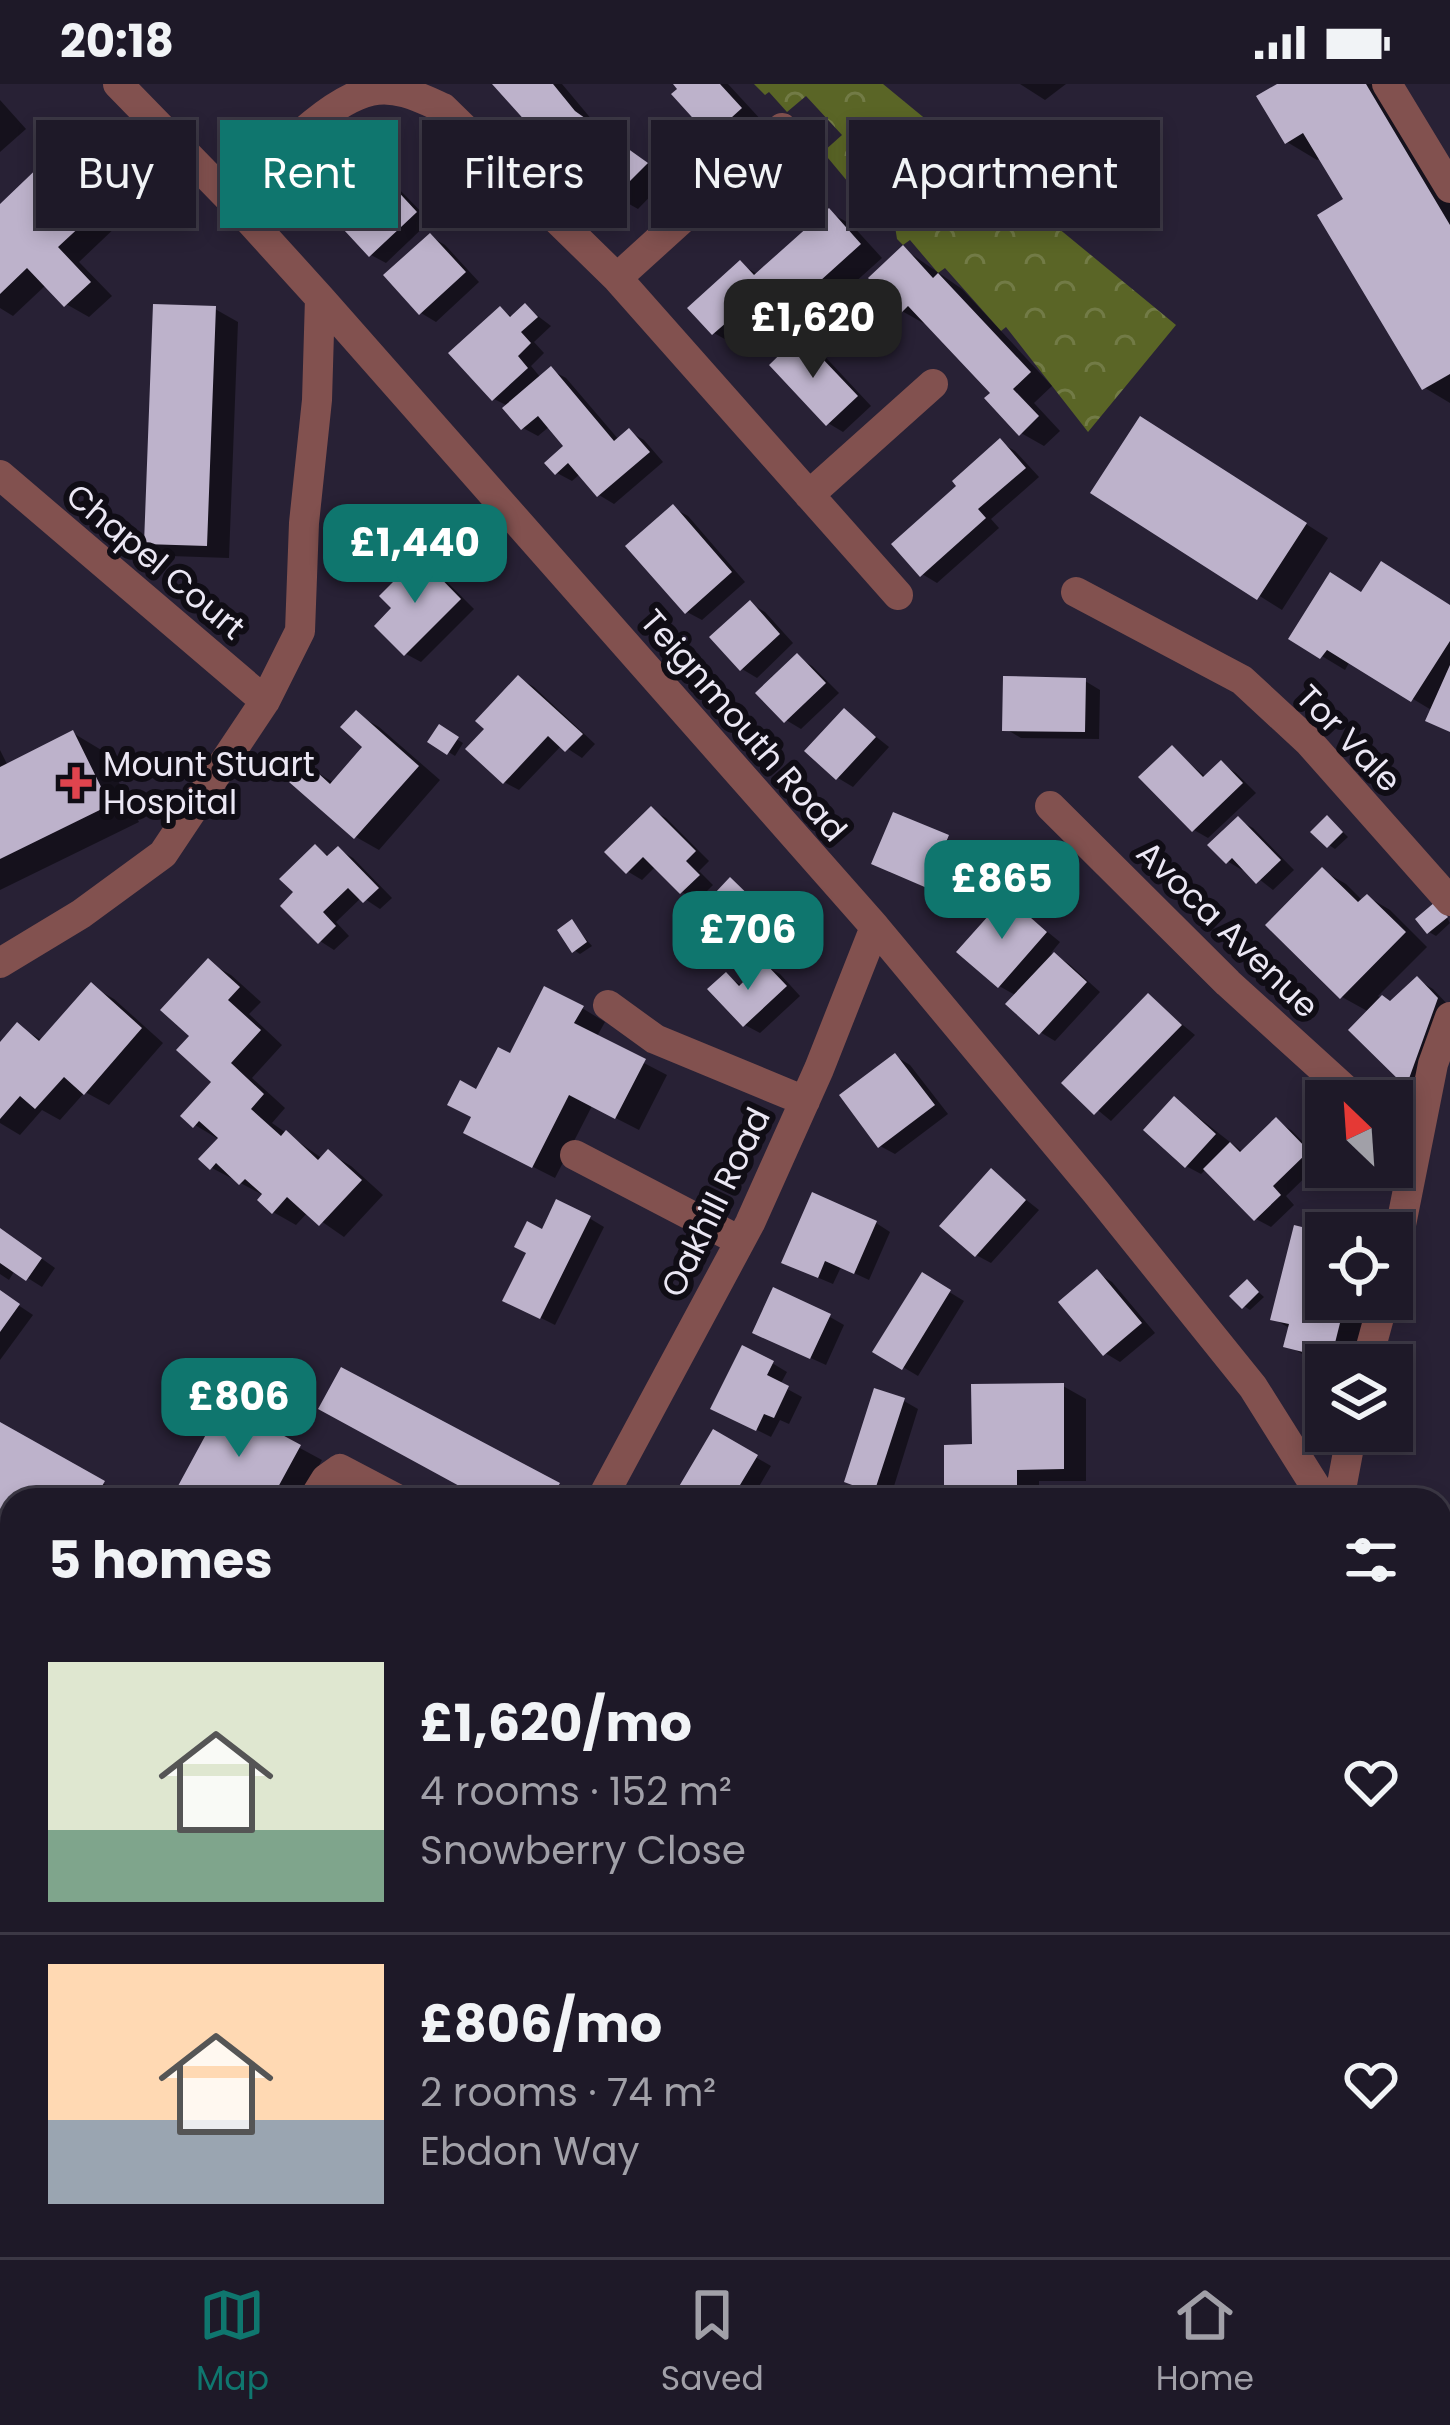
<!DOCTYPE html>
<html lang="en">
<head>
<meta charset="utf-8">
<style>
  body { margin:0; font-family:Poppins,sans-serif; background:#2b2634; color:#f1f3f6; height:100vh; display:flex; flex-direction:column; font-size:45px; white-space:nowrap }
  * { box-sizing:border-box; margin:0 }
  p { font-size:39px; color:#a1a0a8 }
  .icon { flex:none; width:66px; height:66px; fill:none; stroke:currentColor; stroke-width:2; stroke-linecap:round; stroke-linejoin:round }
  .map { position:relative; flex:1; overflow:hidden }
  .drawer { position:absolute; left:0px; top:1404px; width:1452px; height:771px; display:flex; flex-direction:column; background:#1e1928; border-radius:36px 36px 0 0; box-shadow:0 6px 18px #0003,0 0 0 3px #3c3845 }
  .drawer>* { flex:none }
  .guide { position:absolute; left:36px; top:36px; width:1380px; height:108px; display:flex; gap:24px }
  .needle { width:78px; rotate:335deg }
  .controls { position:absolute; left:1305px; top:996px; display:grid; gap:24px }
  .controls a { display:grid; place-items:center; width:108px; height:108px; border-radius:0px; background:#1e1928; box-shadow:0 6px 18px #0003,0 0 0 3px #3c3845; font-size:60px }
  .price { position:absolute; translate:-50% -102px; padding:0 27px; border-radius:24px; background:#0f766e; color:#fff; font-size:39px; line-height:78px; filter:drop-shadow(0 3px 6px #0008) }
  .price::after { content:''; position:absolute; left:50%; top:72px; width:36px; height:27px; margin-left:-18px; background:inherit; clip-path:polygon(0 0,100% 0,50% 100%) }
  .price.current { background:#222; color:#fff }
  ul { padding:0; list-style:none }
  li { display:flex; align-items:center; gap:36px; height:300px; padding:0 48px }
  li+li { border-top:3px solid #3c3845 }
  li span { display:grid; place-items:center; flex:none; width:336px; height:240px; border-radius:0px; color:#555 }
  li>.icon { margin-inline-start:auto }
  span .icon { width:144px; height:144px; fill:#fffc; stroke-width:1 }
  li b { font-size:51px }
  h2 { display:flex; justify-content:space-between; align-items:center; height:144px; padding:0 48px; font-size:51px }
  .tag { padding:0 42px; border-radius:0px; background:#1e1928; box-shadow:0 6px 18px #0003,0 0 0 3px #3c3845; font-size:42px; line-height:108px }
  .tag.current { background:#0f766e; color:#fff }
  .status { display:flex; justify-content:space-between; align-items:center; height:84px; padding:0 60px; background:#1e1928; direction:ltr }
  .status svg { height:33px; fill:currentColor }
  .dock { display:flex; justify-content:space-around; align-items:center; height:168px; border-top:3px solid #3c3845; background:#1e1928; font-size:33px; color:#a1a0a8 }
  .dock a { display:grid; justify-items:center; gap:6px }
  .dock .current { color:#0f766e }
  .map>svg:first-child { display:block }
  .forest { fill:url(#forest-crowns) }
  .shadow { fill:#0007 }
  .building { fill:#bdb2cb }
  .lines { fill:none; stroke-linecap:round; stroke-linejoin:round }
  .path { stroke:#6e687a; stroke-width:8; stroke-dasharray:9 6; stroke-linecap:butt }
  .minor { stroke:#82514f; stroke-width:30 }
  .health-dot { fill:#e0444e; stroke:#100d15; stroke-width:4.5 }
  .labels { text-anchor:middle; stroke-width:12; stroke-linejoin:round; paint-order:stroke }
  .street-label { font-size:33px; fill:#ebe7f4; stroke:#100d15 }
  .poi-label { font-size:33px; fill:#ebe7f4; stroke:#100d15; text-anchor:start }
</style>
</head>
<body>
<div class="status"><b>20:18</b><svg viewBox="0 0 49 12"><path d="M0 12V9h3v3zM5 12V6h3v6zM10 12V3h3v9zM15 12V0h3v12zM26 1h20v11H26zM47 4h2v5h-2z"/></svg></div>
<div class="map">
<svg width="1450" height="2173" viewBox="0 0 1450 2173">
  <defs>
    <pattern id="forest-crowns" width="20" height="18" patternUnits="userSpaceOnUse" patternTransform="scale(3)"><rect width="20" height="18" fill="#5a6526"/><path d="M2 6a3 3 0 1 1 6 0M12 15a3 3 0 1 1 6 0" fill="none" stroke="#727b46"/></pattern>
  </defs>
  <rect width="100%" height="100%" fill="#282135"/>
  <path class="forest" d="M754 0H883L1176 241 1088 348 1006 243 1001 247 945 184 938 189 910 156 903 161 897 155 892 123 875 105 853 104 823 68 842 51 806 12 787 28 769 8 765 11Z"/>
  <path class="shadow" d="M496 0H562L598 43 668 94 638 125 615 112Z
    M677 0H728L763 38 735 64 712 51Z
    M1020 0H1066L1045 16Z
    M1282 0H1383L1450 111V319L1425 304 1347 117 1321 74 1317 76 1287 58Z
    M0 16 26 45 0 68Z
    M50 77 73 90 120 139 79 178 112 212 89 233 66 220 47 200 13 232 0 224V124Z
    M380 92 395 101 430 137 386 179 371 171Z
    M829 128 852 141 882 174 803 245 785 234 774 244 764 238 737 262 714 249 740 180 759 191Z
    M430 152 445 161 479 198 436 238 421 229Z
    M904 165 962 205 1052 302 1034 319 1060 347 1044 362 1021 349 994 310 925 240 902 227Z
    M526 223 551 242 534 258 544 269 531 282 541 294 551 286 566 294 619 356 630 348 644 356 663 378 614 420 599 411 581 389 572 397 557 389 567 362 550 342 538 352 523 344 508 322 494 315 501 226 514 234Z
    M215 225 238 238 229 474 170 472 147 459Z
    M801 254 816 263 871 322 843 348 828 339Z
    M1163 349 1328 454 1282 526 1094 408Z
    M1000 358 1015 367 1039 393 991 435 999 444 937 499 922 490 960 402Z
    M673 424 688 432 745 498 702 536 687 528Z
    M419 476 434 485 474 525 421 578 406 570 395 524Z
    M1363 511 1450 523V648L1429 636 1433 627 1350 577 1345 586 1292 554Z
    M750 519 765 528 793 559 757 594 742 585Z
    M797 573 812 582 839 609 801 645 786 636Z
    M519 594 534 603 595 660 582 674 562 661 519 706 504 698 488 645Z
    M1085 597 1100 606 1099 655 1021 654 1006 645Z
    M844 627 889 663 853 703 838 694Z
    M356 630 379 643 440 696 379 766 356 753 293 698 307 682 334 699 367 662Z
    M440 645 463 659 455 672 431 657Z
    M73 649 103 667 139 738 0 806V666L8 682Z
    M1172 665 1207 694 1222 680 1236 689 1256 709 1208 754 1194 746Z
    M651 726 666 734 709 777 699 787 713 801 697 817 682 808 656 782 642 796 627 787Z
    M895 732 963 762 943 810 889 788Z
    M1238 736 1253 744 1294 786 1273 806 1245 784 1242 786 1227 777Z
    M1334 739 1348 753 1335 765 1329 761Z
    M315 764 331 773 338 765 353 774 392 814 380 825 362 813 336 838 349 852 334 866 320 857 297 808Z
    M1323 787 1346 800 1363 817 1368 813 1390 826 1427 863 1378 912 1392 920 1418 896 1433 905 1450 923 1421 1009 1408 1001 1352 946 1369 928 1342 913Z
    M730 797 777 836 750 864 736 856Z
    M1007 815 1060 858 1051 869 1069 880 1100 908 1055 957 1040 948 1017 912 999 902Z
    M1442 825 1450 839 1436 852 1429 848Z
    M572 839 592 862 580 870 574 866Z
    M208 878 231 891 261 918 249 930 282 961 252 994 285 1024 272 1039 323 1075 329 1069 351 1082 383 1111 344 1153 308 1128 296 1141 273 1128 265 1112 212 1084 220 1056 195 1041 215 998 193 952Z
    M765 882 780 890 800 912 760 949 745 941 726 892 741 901Z
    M91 902 114 915 163 959 109 1021 85 1008 60 1036 42 1026 20 1051 0 1039V962L18 942 43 957Z
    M1149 913 1195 951 1111 1037 1065 999Z
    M582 924 605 938 596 954 667 991 639 1046 592 1022 555 1094 490 1061 474 1033 478 1009 511 973Z
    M895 972 910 981 948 1030 895 1070 880 1062Z
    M1175 1015 1244 1069 1276 1037 1291 1046 1322 1077 1286 1112 1294 1121 1271 1143 1256 1135 1206 1085 1201 1090 1186 1082Z
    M991 1088 1039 1126 991 1179 976 1171Z
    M589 1134 604 1143 555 1241 521 1224Z
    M876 1139 890 1148 869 1196 841 1183 833 1200 800 1186Z
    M0 1145 55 1184 42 1203 15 1186 9 1196 0 1190Z
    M1326 1152V1215H1371L1355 1281 1309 1274 1287 1261 1291 1245 1274 1235Z
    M1097 1189 1112 1198 1155 1249 1120 1278 1105 1269Z
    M923 1192 964 1217 918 1292 876 1267Z
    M1253 1203 1264 1213 1250 1226 1244 1222Z
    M0 1209 33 1231 0 1276Z
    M830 1233 844 1241 826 1281 771 1256Z
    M772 1279 787 1288 780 1301 802 1313 789 1340 780 1336 771 1353 729 1332Z
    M1063 1302 1086 1315V1397H1039V1416H963L947 1406 975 1363Z
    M904 1317 918 1325 890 1415 847 1397Z
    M224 1323 322 1376 301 1416H209Z
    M0 1342 126 1412 124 1416H12V1435L0 1457Z
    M714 1349 771 1382 751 1416H675Z
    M558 1401 573 1410 570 1416H489Z
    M1444 1746 1450 1749V1854L1440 1859V1747Z
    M614 2163H727L719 2173H606Z
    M954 2163H995L1003 2173H941Z
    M1005 2163H1062L1048 2173H1015Z"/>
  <path class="building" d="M492 0H553L575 27 648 79 613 114 546 60Z
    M673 0H720L742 24 710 53 671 10 677 5Z
    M1277 0H1366L1450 141V290L1422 306 1317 131 1343 115 1303 49 1285 60 1256 12Z
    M49 73 99 125 58 163 91 198 64 223 27 184 0 210V120Z
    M380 88 417 128 369 173 332 133Z
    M829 124 861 160 779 234 765 219 749 233 742 225 712 251 687 224 740 176 754 191Z
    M430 149 466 188 419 231 383 191Z
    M903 161 933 194 938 189 1031 288 1013 305 1039 332 1019 352 984 314 990 309 908 222 901 229 868 194Z
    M525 219 538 233 521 248 531 259 518 272 528 284 492 317 448 269 500 222 510 233Z
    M153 220 216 222 207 462 144 460Z
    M800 251 858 312 826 342 769 281Z
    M551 282 614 357 629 344 650 368 597 413 568 379 555 391 544 379 563 362 538 332 521 346 502 324Z
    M1140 332 1307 439 1257 516 1090 409Z
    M1000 354 1026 384 978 425 986 434 920 493 891 460 956 402 952 397Z
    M673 420 732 488 685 530 625 462Z
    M419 472 461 515 404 572 374 542 391 524 379 512Z
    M1381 477 1450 521V557L1411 618 1327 566 1320 575 1288 555 1330 488 1361 508Z
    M750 516 780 550 740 587 709 553Z
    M797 569 826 599 784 639 755 609Z
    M1450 581V648L1425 637Z
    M518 591 583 650 565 668 548 652 503 700 465 665 484 645 475 637Z
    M1003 592 1086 594 1085 648 1002 647Z
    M844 624 876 653 836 696 804 667Z
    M356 626 419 682 354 755 289 698 306 678 330 700 362 663 340 643Z
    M439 640 459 653 447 671 427 658Z
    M73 646 110 721 0 775V683Z
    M1172 661 1203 693 1221 676 1243 699 1192 748 1138 693Z
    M651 722 696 767 686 777 700 791 680 810 643 773 626 790 604 768Z
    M893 728 949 751 927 804 871 780Z
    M1327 731 1343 748 1327 764 1310 748Z
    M1238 732 1281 776 1256 800 1232 774 1226 780 1207 761Z
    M315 760 327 772 338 762 379 804 363 819 348 804 323 828 336 842 318 860 280 822 293 808 279 795Z
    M1322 783 1358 818 1367 810 1406 848 1340 915 1265 841Z
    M730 793 764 826 734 858 699 826Z
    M1006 812 1047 848 998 904 956 868Z
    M1435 818 1448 833 1427 850 1415 835Z
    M572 835 587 858 572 869 557 846Z
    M1054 868 1087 898 1039 951 1005 920Z
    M208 874 240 903 228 916 261 946 231 979 264 1010 251 1025 281 1052 286 1046 318 1076 328 1065 362 1096 319 1142 287 1113 272 1130 257 1116 262 1110 245 1095 239 1101 216 1079 210 1086 198 1075 218 1054 199 1037 193 1044 180 1032 211 998 176 966 189 952 160 926Z
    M764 878 787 902 743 943 707 905 726 888 739 902Z
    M1417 892 1438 914 1406 1003 1348 946 1382 911 1390 917Z
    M91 898 142 944 84 1011 64 993 35 1025 20 1012 0 1035V958L17 938 39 957Z
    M544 902 584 922 574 939 646 975 615 1035 569 1011 532 1084 463 1049 471 1033 447 1021 460 996 476 1005 498 963 510 969Z
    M1148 909 1182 941 1094 1031 1061 999Z
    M895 969 935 1021 878 1064 839 1011Z
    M1174 1012 1216 1050 1185 1084 1143 1046Z
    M1276 1033 1309 1067 1273 1102 1281 1111 1254 1137 1203 1085 1230 1058 1240 1068Z
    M991 1084 1026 1116 975 1173 939 1142Z
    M812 1108 877 1137 854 1190 825 1177 818 1194 781 1179Z
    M556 1115 591 1132 540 1235 502 1217 526 1169 514 1163 527 1137 542 1145Z
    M1294 1141 1326 1149V1215H1346L1331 1275 1283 1263 1289 1240 1270 1236Z
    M0 1144 42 1174 26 1197 0 1179Z
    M1097 1185 1142 1239 1103 1272 1058 1218Z
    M922 1188 951 1206 902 1286 872 1268Z
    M1247 1195 1259 1208 1242 1225 1229 1212Z
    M773 1203 831 1230 810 1275 752 1249Z
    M0 1206 20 1220 0 1248Z
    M742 1261 774 1277 767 1291 789 1302 774 1334 764 1330 756 1347 710 1325Z
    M341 1283 560 1399 555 1408 572 1416H485L318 1325Z
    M1064 1299V1385L1017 1386V1416H960V1408H944V1361L972 1360 971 1300Z
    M874 1304 905 1314 874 1409 844 1398Z
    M223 1319 301 1361 271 1416H205L178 1402Z
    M0 1338 105 1397 94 1416H12V1435L0 1429Z
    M713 1345 758 1371 731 1416H671Z
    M1250 1401 1258 1416H1223Z
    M0 1626 12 1633V1690L0 1684Z
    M1444 1742 1450 1755V1829L1440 1834V1744Z
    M12 1844V1920L0 1914V1870Z
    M1450 1920V1983L1446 1986 1440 1974V1925Z
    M1440 2026 1450 2028V2103L1440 2099Z
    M610 2163H694L686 2173H602Z
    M949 2163H986L994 2173H936Z"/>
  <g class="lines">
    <path class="path" d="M1045 2173 1061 2163"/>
    <path class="minor" d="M118 0 232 117 320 214 875 843 1096 1108 1253 1303 1324 1416
      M1387 0 1450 104
      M232 117C269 83 323 18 371 7 396 1 421 14 443 24L617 194 898 511
      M617 194 782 44
      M0 391 265 617
      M809 411 933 300
      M1076 508 1242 596 1309 658 1450 817
      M1050 722 1228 899 1358 1017
      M0 879 81 830 163 770 265 617 300 547 304 439 317 316 320 214
      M608 921 655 955 805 1017
      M575 1071 740 1157
      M1392 1186 1433 980 1450 933
      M1366 1281 1384 1215
      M313 1416 326 1395 340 1385 399 1416
      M601 1416 750 1139 819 985 875 843
      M1339 1416 1352 1347
      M1440 1657 1450 1679
      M0 1764 12 1773
      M1440 1861 1450 1853
      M472 2163 484 2173
      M547 2173 555 2163
      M799 2173 807 2163"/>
  </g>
  <path class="health-dot" d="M70 681h12v12h12v12h-12v12h-12v-12h-12v-12h12z"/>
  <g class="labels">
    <g class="street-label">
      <text transform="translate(156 477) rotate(40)" y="12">Chapel Court</text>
      <text transform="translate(744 641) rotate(49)" y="12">Teignmouth Road</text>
      <text transform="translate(1349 654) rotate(46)" y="12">Tor Vale</text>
      <text transform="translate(1228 845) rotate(44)" y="12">Avoca Avenue</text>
      <text transform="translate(715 1118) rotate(-64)" y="12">Oakhill Road</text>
    </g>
    <g class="poi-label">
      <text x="103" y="692">Mount Stuart<tspan x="103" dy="38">Hospital</tspan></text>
    </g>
  </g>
</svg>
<div class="controls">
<a><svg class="needle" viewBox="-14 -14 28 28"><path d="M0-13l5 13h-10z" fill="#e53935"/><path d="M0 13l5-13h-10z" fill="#a1a0a8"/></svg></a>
<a><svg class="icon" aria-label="locate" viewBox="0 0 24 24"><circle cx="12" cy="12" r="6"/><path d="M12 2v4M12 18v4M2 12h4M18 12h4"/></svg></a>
<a><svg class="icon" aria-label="layers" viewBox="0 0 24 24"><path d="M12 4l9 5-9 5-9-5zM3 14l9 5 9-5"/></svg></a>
</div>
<b class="price current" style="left:813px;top:297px">£1,620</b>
<b class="price" style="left:415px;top:522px">£1,440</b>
<b class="price" style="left:1002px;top:858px">£865</b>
<b class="price" style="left:748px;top:909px">£706</b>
<b class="price" style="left:239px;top:1376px">£806</b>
<div class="guide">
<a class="tag">Buy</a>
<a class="tag current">Rent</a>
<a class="tag">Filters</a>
<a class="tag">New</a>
<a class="tag">Apartment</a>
</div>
<section class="drawer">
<h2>5 homes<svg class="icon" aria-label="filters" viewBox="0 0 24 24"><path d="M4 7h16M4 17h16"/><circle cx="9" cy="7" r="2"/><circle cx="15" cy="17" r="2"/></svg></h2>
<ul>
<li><span style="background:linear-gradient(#dfe7d0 70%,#7fa58c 0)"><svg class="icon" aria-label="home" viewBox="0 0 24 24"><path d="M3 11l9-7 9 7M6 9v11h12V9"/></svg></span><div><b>£1,620/mo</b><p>4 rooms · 152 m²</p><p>Snowberry Close</p></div><svg class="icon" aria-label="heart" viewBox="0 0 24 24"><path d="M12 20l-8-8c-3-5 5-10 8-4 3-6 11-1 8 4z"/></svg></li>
<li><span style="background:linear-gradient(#ffd9b3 65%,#9aa5b1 0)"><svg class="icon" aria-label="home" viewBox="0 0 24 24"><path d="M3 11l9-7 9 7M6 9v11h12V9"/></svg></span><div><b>£806/mo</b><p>2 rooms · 74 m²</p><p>Ebdon Way</p></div><svg class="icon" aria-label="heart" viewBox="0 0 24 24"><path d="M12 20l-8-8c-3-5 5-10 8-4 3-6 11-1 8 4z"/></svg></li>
</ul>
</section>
</div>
<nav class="dock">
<a class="current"><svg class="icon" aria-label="map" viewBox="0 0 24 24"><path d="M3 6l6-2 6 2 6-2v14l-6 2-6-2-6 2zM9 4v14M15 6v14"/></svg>Map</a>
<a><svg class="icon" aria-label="saved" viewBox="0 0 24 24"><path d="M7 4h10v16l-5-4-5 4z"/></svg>Saved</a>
<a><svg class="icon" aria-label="home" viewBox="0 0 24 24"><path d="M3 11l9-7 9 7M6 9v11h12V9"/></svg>Home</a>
</nav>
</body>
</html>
